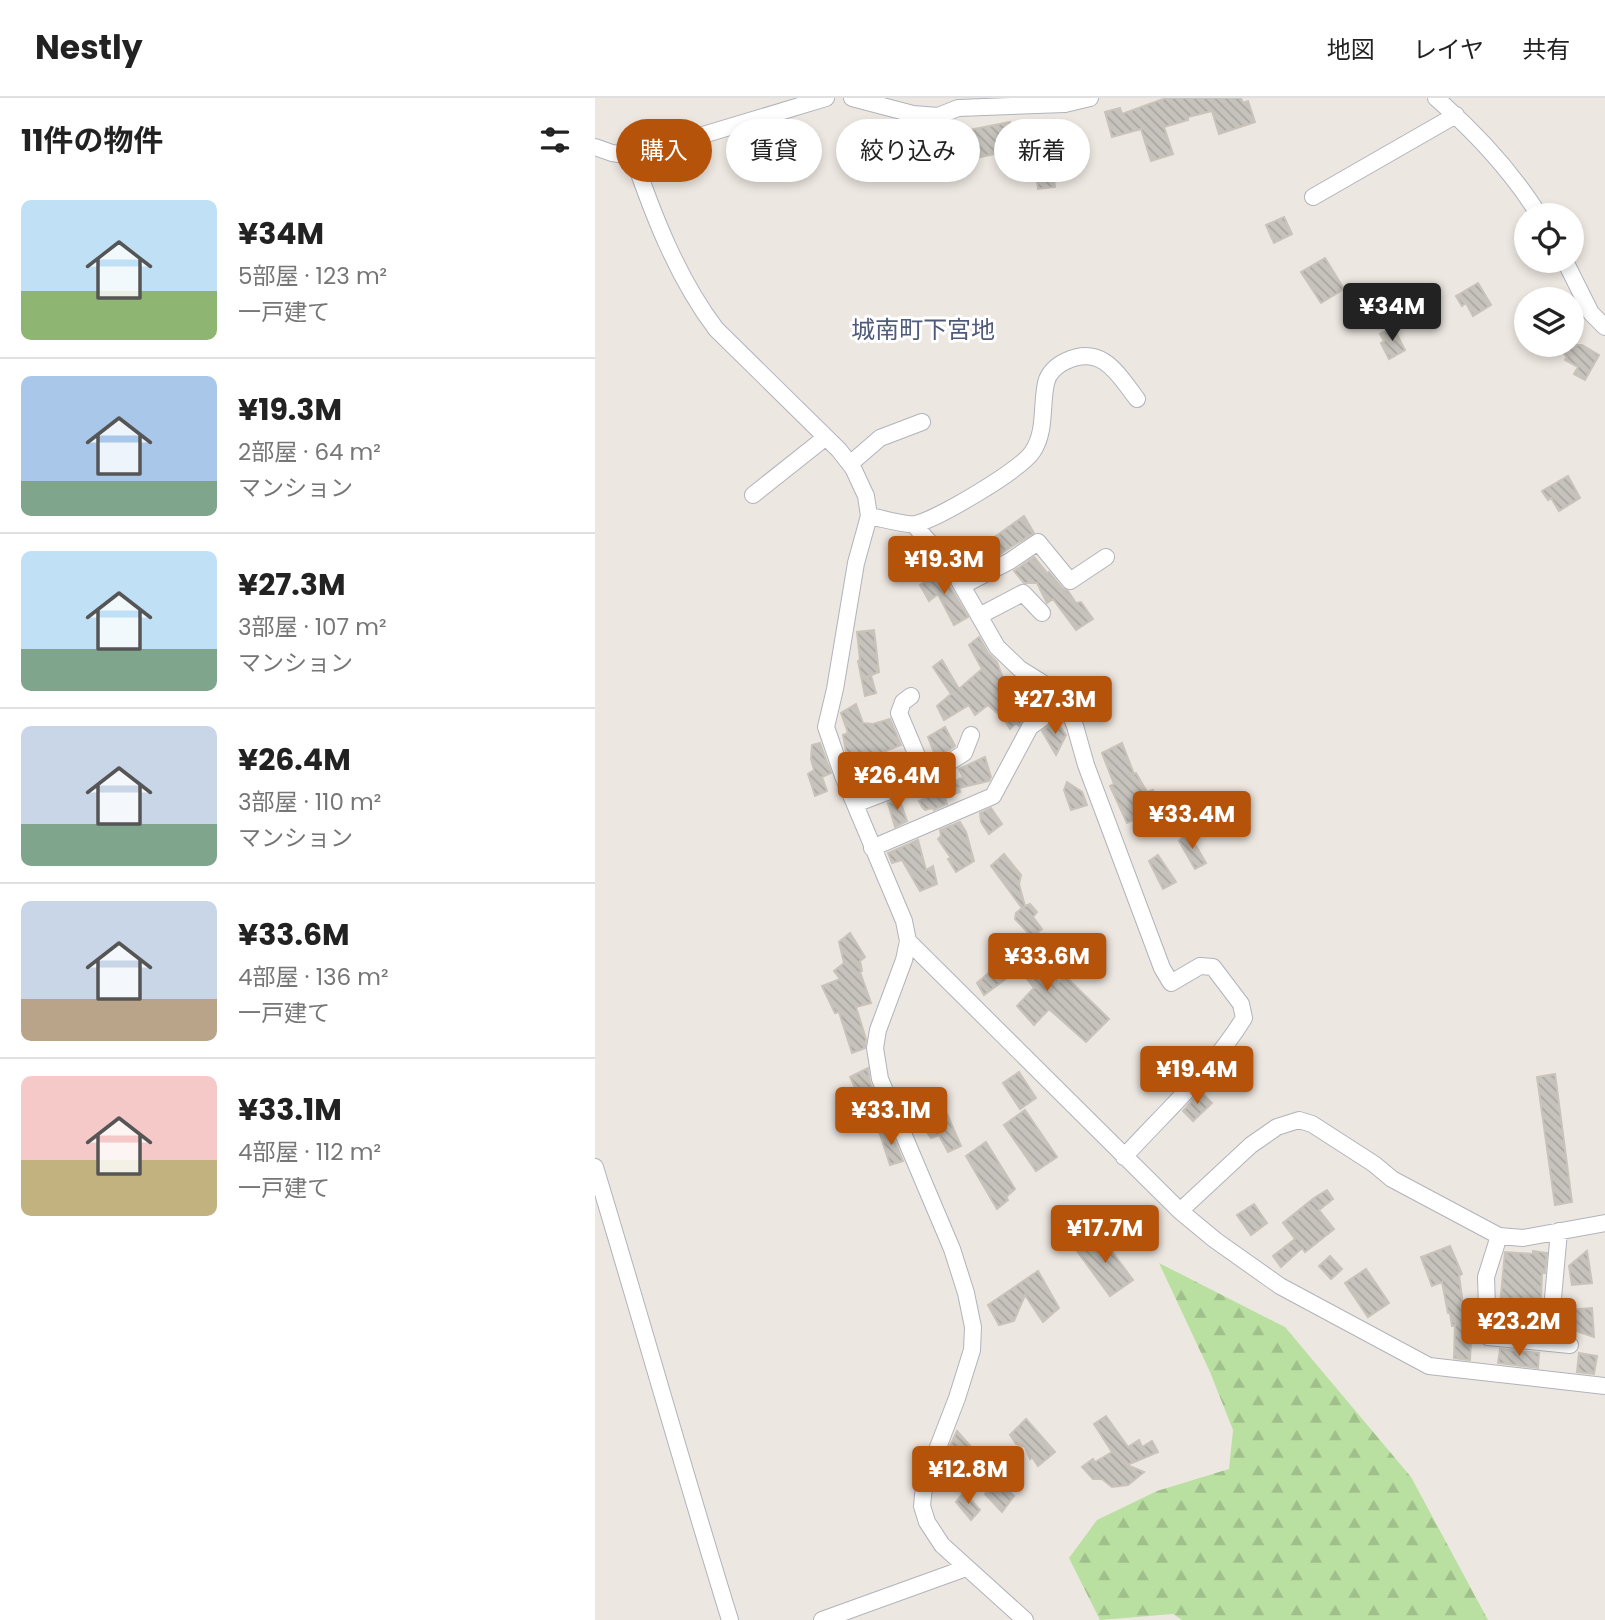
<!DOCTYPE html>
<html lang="ja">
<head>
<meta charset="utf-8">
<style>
  body { margin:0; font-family:Poppins,"Noto Sans JP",sans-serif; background:#f2f2f2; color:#222; height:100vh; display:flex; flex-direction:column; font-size:26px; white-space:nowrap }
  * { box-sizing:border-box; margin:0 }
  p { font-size:23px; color:#767676 }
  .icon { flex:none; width:38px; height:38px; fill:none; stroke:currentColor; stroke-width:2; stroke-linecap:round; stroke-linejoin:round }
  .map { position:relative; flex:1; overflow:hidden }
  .details { display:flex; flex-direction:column; background:#fff; width:595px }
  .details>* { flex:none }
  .top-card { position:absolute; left:21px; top:21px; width:665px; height:63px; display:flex; gap:14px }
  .buttons { position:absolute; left:919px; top:105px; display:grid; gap:14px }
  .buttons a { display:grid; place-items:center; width:70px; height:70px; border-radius:50%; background:#fff; box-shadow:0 4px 10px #0003; font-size:35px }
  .price { position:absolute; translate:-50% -60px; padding:0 16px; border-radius:7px; background:#b45309; color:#fff; font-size:23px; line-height:46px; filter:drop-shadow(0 2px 4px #0008) }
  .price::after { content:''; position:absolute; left:50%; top:42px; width:21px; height:16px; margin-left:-10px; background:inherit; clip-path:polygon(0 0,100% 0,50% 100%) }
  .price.current { background:#222; color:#fff }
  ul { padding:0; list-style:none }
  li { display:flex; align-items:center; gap:21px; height:175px; padding:0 21px }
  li+li { border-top:2px solid #e0e0e0 }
  li span { display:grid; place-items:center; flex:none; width:196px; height:140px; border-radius:10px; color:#555 }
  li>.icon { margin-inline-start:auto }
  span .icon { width:84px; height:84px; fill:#fffc; stroke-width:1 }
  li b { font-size:30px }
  h2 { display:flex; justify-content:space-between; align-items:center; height:84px; padding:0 21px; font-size:30px }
  .pill { padding:0 24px; border-radius:32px; background:#fff; box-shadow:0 4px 10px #0003; font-size:24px; line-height:63px }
  .pill.current { background:#b45309; color:#fff }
  header { display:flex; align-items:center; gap:42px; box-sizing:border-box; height:98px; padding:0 35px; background:#fff; border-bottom:2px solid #e0e0e0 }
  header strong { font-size:33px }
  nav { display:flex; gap:38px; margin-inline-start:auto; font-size:24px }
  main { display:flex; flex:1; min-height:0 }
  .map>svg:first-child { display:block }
  .forest { fill:url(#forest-firs) }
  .building { fill:url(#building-back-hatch); stroke:#c9c3ba; stroke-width:2 }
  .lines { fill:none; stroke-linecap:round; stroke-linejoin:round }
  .minor-casing { stroke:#b1b3bc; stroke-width:18 }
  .minor { stroke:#fff; stroke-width:16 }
  .labels { text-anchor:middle; stroke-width:6; stroke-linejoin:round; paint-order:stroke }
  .quarter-label { font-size:24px; fill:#505a7b; stroke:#fff }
</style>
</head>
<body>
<header>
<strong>Nestly</strong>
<nav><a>地図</a><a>レイヤ</a><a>共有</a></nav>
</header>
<main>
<section class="details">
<h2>11件の物件<svg class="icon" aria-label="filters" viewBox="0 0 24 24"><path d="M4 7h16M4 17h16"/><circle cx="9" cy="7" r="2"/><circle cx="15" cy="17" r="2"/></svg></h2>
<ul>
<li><span style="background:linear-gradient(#bfe0f5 65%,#8fb573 0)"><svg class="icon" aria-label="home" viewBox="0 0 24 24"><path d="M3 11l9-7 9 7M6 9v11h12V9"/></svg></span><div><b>¥34M</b><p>5部屋 · 123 m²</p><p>一戸建て</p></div></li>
<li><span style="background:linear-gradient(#a9c7e8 75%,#7fa58c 0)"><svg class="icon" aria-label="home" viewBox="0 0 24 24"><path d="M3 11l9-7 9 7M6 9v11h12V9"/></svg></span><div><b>¥19.3M</b><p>2部屋 · 64 m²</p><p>マンション</p></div></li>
<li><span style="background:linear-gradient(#bfe0f5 70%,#7fa58c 0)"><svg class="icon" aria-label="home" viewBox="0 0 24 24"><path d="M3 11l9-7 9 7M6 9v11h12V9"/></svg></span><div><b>¥27.3M</b><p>3部屋 · 107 m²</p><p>マンション</p></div></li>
<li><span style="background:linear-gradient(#c9d6e8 70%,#7fa58c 0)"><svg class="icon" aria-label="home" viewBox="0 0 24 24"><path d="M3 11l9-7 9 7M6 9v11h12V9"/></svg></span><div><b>¥26.4M</b><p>3部屋 · 110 m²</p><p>マンション</p></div></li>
<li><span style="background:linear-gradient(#c9d6e8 70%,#b9a48a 0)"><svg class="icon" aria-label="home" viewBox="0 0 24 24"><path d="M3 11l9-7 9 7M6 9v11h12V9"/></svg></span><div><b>¥33.6M</b><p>4部屋 · 136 m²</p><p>一戸建て</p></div></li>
<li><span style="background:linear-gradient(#f6c9c9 60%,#c2b280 0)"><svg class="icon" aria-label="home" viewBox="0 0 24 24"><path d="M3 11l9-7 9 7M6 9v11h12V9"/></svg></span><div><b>¥33.1M</b><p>4部屋 · 112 m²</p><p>一戸建て</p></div></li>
</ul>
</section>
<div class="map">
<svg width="1010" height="1522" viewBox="0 0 1010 1522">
  <defs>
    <pattern id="forest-firs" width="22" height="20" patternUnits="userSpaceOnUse" patternTransform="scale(1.75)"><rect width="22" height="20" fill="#bae0a1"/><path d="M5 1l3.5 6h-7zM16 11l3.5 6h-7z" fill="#a0c08b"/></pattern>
    <pattern id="building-back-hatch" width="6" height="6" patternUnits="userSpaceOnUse" patternTransform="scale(1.75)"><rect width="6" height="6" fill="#c6c2bc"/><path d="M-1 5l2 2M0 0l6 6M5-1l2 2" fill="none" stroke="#aaa7a2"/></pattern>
  </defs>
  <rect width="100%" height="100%" fill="#ede7e1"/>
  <path class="forest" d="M564 1165 690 1229 816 1379 893 1522H587L578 1516 505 1522 474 1460 502 1422 562 1393 634 1371 638 1332 615 1274Z"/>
  <path class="building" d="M571 0H646L648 5 653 3 660 24 624 36 617 13 593 19V22L569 29 578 56 556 63 546 31 517 39 510 14 525 10 527 16Z
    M415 24 417 37 410 39 413 53 381 60 374 32Z
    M452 65 454 77 458 75 460 89 443 91 440 67Z
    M689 119 697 136 679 145 671 127Z
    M730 160 749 191 726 205 706 174Z
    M883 185 896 207 878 218 871 205 867 208 861 198Z
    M798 229 810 252 794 261 786 245 789 243 785 236Z
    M960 247H987L1004 257 990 282 979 276 983 269 970 262 972 259Z
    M973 378 985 400 964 413 956 400 953 402 947 393Z
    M429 418 439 435 405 456 394 443Z
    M391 445 397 460 378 470 369 455 380 447 383 452Z
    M439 459 452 475 454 474 467 490 473 493 481 505 486 504 498 521 481 532 458 501 452 505 442 485H429L419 473Z
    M345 472 373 519 359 527 343 496 334 503 325 487Z
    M279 532 284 574 269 580 276 578 281 595 270 598 263 563 265 562 262 534Z
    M384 539 393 555 402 564 409 583 403 587 418 606 435 590 444 595 451 604 429 620 424 628 421 625 415 631 409 621 393 607 380 617 374 607 349 622 342 608 356 596 338 569 347 562 364 591 387 571 374 547Z
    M261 606 268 625 278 626 295 621 306 647 288 654 297 681 282 686 272 665 259 670 251 654 248 637 253 635 246 615Z
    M461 623 471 637 461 657 447 633Z
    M350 629 360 648 341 660 333 639Z
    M225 645 236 675 227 679 232 693 220 698 213 676 219 672 216 661 217 647Z
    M527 645 539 676 541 675 552 694 558 692 564 710 532 725 515 688 519 686 507 655Z
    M390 659 396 679 394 683 364 690 365 694 350 700 352 706 339 712V710L330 712 327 709 324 703 330 700 329 695 344 687 346 691 368 679 364 671Z
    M472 684 487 694 492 707 476 712 469 692Z
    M304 700 312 723 300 729 293 705Z
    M396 710 407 726 394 736 386 724 385 715Z
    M365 724 371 734 379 763 361 774 353 761 356 760 343 741 346 738 345 732Z
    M593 734 611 765 600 771 584 743Z
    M323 742 331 772 338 768 342 786 325 793 307 762 297 765 293 755Z
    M409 756 426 777 424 786 430 808 435 806 442 814 438 819 447 831 437 839 420 821 421 815 427 810 396 768Z
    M563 757 581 784 568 791 554 763Z
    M255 835 270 859 265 863 267 873 265 874 276 905 261 909 271 941 270 950 257 955 244 914 240 915 227 888 245 881 239 873 249 865 244 844Z
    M435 844 464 884 470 878 514 921 491 944 454 911 439 927 422 908 439 890 424 871 389 897 382 885 419 853Z
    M273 970 275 985 283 1004 269 1009 255 979Z
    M424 974 441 1000 425 1011 408 985Z
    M960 976 977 1104 960 1107 942 979Z
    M605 993 617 1005 598 1023 588 1013Z
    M430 1012 462 1059 441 1073 409 1027Z
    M352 1016 366 1048 353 1054 344 1037 336 1040 326 1026Z
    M295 1031 308 1063 295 1067 284 1033Z
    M391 1044 420 1091 411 1099 413 1102 402 1111 371 1058Z
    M732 1092 738 1101 724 1112 739 1131 710 1154 707 1150 686 1169 678 1158 700 1141 688 1125 719 1100Z
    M659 1106 672 1125 656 1137 642 1117Z
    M504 1136 538 1182 515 1198 482 1153Z
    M855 1148 867 1176 864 1178 873 1241H876L875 1262 859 1260 860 1227 857 1228 855 1215H853L847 1184 837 1188 826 1159Z
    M938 1153 952 1155 950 1175H947L945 1230 903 1229 910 1154 938 1156Z
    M992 1153 997 1185 977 1187 974 1168Z
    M735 1158 747 1171 736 1181 724 1168Z
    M771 1171 794 1205 773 1219 750 1185Z
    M443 1173 464 1210 448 1224 430 1197 419 1223 404 1227 393 1207Z
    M997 1210 999 1239 973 1230 972 1212Z
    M905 1251 944 1255 943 1270 903 1265Z
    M984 1255 1002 1258 999 1276 982 1274Z
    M511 1318 533 1349 544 1342 547 1349 557 1343 563 1354 532 1367 549 1374 533 1387 517 1389 507 1381H498L487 1369 498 1361 500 1364 517 1354 499 1326Z
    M431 1321 460 1354 443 1368 437 1359 435 1361 430 1349 421 1346 415 1337Z
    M362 1333 377 1350 366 1361 354 1350Z
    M401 1382 419 1398 407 1414 390 1396Z
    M369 1394 385 1412 376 1422 361 1404Z"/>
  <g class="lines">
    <g class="minor-casing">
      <path id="minor" d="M257 0 318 16 343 18 363 10 470 6 495 0
        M841 0C880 34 917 74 944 117
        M0 49 17 55 38 58 231 0
        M38 58C58 117 83 181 121 231L244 352 258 370 271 398 274 418 261 465 240 591 231 629 248 678 309 823 313 843 309 862 283 932 280 950 285 981 357 1151 371 1195 378 1229 377 1252 362 1300 330 1383 328 1398 327 1408 332 1424 347 1447 430 1522
        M718 99 861 17
        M970 163 996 215 1010 229
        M255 366 285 340 327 324
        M158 397 231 339
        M274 418C286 420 311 428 321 426 344 420 426 372 438 353 451 333 446 308 451 285 453 275 462 267 471 263 507 246 523 276 542 301
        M319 427 355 467 402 549 425 571 462 594 470 604 480 628 491 667 567 870 576 885 605 868 618 869 646 906 649 920C617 972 569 1015 529 1059
        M367 488 415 463 443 444 475 483 511 459
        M384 518 428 495 447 515
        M316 598 308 604 304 615 331 679
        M260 706 331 679 369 655 376 637
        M277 750 398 698 435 629 470 604
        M313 843 585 1113 620 1142 685 1188 834 1268 1010 1288
        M0 1069C46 1220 88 1371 135 1522
        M585 1113 656 1047 682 1029 704 1022 717 1026 779 1066 797 1081 904 1138 928 1140 1010 1125
        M904 1138 891 1179 893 1239 975 1247
        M954 1245 964 1133
        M227 1522 371 1470"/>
    </g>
    <use href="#minor" class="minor"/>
  </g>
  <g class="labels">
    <g class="quarter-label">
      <text x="328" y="240">城南町下宮地</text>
    </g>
  </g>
</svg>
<div class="buttons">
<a><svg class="icon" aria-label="locate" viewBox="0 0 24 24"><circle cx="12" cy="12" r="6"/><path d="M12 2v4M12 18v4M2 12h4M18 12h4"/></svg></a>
<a><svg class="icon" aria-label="layers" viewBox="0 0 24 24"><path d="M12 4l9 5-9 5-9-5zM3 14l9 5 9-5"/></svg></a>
</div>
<b class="price current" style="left:797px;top:245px">¥34M</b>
<b class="price" style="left:349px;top:498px">¥19.3M</b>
<b class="price" style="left:460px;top:638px">¥27.3M</b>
<b class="price" style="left:302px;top:714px">¥26.4M</b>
<b class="price" style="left:597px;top:753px">¥33.4M</b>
<b class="price" style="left:452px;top:895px">¥33.6M</b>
<b class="price" style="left:602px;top:1008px">¥19.4M</b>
<b class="price" style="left:296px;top:1049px">¥33.1M</b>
<b class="price" style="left:510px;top:1167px">¥17.7M</b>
<b class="price" style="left:924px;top:1260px">¥23.2M</b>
<b class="price" style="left:373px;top:1408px">¥12.8M</b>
<div class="top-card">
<a class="pill current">購入</a>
<a class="pill">賃貸</a>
<a class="pill">絞り込み</a>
<a class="pill">新着</a>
</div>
</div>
</main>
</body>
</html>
